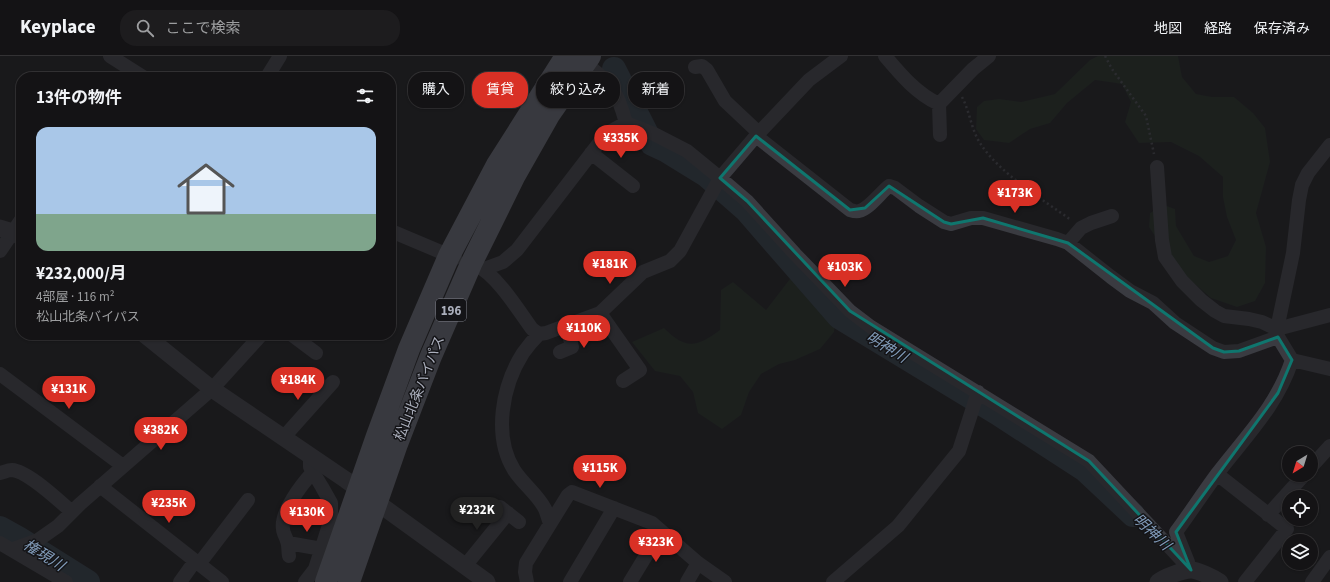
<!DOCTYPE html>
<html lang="ja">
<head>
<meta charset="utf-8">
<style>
  body { margin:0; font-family:"Source Sans 3","Noto Sans JP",sans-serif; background:#1d1c1e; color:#f1f3f6; height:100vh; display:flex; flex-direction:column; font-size:15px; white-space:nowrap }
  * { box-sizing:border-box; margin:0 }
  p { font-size:13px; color:#9d9ea0 }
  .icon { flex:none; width:22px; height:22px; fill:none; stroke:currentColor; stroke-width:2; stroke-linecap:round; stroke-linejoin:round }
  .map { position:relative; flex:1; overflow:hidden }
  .drawer { position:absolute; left:16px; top:16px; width:380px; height:268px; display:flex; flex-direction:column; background:#141315; border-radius:16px; box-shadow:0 1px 3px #0004,0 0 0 1px #333234 }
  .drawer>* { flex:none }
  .guide { position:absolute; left:408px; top:16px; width:380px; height:36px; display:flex; gap:8px }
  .needle { width:26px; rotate:218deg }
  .tools { position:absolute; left:1282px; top:390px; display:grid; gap:8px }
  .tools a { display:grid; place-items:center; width:36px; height:36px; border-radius:50%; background:#141315; box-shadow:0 1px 3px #0004,0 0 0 1px #333234; font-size:20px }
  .price { position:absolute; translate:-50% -34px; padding:0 9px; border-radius:14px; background:#d93025; color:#fff; font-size:13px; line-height:26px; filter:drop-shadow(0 1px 2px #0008) }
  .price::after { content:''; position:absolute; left:50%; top:24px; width:12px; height:9px; margin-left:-6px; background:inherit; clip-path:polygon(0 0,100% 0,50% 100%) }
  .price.active { background:#222; color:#fff }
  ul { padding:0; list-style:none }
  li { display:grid; align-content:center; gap:8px; height:212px; padding:0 20px }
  li span { display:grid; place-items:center; height:124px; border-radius:12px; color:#555 }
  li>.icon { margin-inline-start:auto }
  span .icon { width:72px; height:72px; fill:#fffc; stroke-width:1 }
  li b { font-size:17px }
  h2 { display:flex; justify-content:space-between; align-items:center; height:48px; padding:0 20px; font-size:17px }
  .tag { padding:0 14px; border-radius:16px; background:#141315; box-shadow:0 1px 3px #0004,0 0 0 1px #333234; font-size:14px; line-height:36px }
  .tag.active { background:#d93025; color:#fff }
  header { display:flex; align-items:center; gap:24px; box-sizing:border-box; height:56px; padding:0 20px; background:#141315; border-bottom:1px solid #333234 }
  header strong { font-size:19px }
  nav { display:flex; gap:22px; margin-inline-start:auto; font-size:14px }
  .search { width:280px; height:36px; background:#1d1c1e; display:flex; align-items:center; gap:10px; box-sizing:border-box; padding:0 14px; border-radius:16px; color:#9d9ea0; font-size:15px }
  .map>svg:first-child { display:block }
  .green { fill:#1f2821 }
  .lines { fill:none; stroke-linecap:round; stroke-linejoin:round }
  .river { stroke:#2e3841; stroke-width:24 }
  .path { stroke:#404248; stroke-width:2.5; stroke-dasharray:2 3; stroke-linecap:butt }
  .minor { stroke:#3a3b41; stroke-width:14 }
  .tertiary { stroke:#3a3b41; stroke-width:17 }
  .trunk { stroke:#5e606a; stroke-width:22 }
  .marked { fill:none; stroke:#0f766e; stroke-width:3; stroke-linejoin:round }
  .labels { text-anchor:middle; stroke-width:3; stroke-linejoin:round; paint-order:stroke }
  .shield { fill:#141417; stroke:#7e808a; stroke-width:1 }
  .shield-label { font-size:13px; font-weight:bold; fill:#abafbc }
  .street-label { font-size:14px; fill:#abafbc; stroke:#141417 }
  .water-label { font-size:15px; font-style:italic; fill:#819bb9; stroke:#141417 }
</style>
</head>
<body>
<header>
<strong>Keyplace</strong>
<div class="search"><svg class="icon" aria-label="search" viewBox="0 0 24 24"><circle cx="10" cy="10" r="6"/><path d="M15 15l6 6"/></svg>ここで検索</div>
<nav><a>地図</a><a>経路</a><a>保存済み</a></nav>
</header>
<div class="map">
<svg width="1330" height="526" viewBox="0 0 1330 526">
  <rect width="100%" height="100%" fill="#1a191c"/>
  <path class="green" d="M1098 0H1178L1182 21 1196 38 1212 41H1234L1253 57 1265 72 1270 106 1256 157 1266 191 1265 227 1255 245 1237 251 1211 242 1189 223 1167 198 1149 171 1150 157 1164 149 1175 153 1176 170 1194 200 1209 206 1228 200 1236 184 1227 161 1223 141V121L1199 100 1171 86 1139 87 1125 66 1131 46 1122 28 1095 24 1067 47 1050 67 1030 73 1009 87 984 84 976 73 977 51 984 45 999 43 1021 46 1055 38 1090 4Z
    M793 219 835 267 834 276 820 293 795 304 779 308 761 318 749 336 741 359 722 373 698 357 693 336 680 320 655 315 632 286 664 272C686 294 697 291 720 274L721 234 733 226 766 254Z"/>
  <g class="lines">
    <path class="river" d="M614 13 652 88 667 95 706 119 746 154 839 261 997 357 1085 414 1133 459
      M0 472 18 482 88 526"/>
    <path class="path" d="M1105 0 1112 13 1146 60 1154 98
      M962 41C970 56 971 73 980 87 999 117 1042 143 1071 164"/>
    <path class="minor" d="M110 0 143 21
      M885 0C901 19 917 38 939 48L940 79
      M585 7C612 28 617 34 626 67
      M695 11 702 10 707 14 725 45 759 77
      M267 21 280 0
      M939 48 973 13 989 0
      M756 80 850 154C853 155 857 156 859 155 869 153 881 136 889 130L895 132 919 150 944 166 951 168 971 162H983L1057 183 1068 187 1111 221 1130 235 1153 247 1175 267 1213 292 1224 296 1239 295 1278 281
      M591 97 633 130
      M1157 111 1162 184 1165 201 1182 225 1201 244 1215 255 1224 260 1249 263 1262 266 1277 273 1330 259
      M391 175 455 202
      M1068 187 1081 172 1091 167 1112 160
      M0 195 21 164
      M477 210C496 218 519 255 532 273L539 278 546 277 600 257 643 216 670 205 680 195 720 122 756 80 809 24 841 0
      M484 213 503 206 517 194 606 78 626 67 654 78 687 95 720 122 747 145 795 198 850 255 871 271 1089 405 1191 514
      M600 257 640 314 623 325
      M539 278C533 284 528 290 523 297 502 330 493 380 514 414 523 428 538 439 545 453 547 457 548 463 550 467
      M292 279 316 297
      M560 296 572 291 567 270
      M1292 304 1330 313
      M0 318 123 410
      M283 382 333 326
      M1311 411 1330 390
      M0 417C4 416 8 414 12 414 28 415 59 445 72 456
      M1217 418 1287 473 1245 526
      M100 430 222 526
      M500 451 519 466
      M1268 459 1304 419
      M0 487 66 526
      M288 487 322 493
      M13 493 38 484 58 470 80 448 212 333 261 279
      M289 500C288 495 289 490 287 485 286 481 283 477 283 473 280 456 302 428 313 416
      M1188 506 1176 476C1190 457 1203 437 1217 418 1246 380 1277 350 1292 304L1278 281 1277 273 1293 197 1299 144 1302 129 1308 117 1330 89
      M199 508 248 444
      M465 510 508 457
      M180 526 195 505
      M305 526 315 513 331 463V447L322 431 310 411V400
      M527 526 525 516 526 507 568 439 572 436 652 467 698 507 725 526
      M570 526 614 452
      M630 526 661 475
      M687 526 698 507
      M833 526 898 470 959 395 978 336
      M1312 526 1330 501"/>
    <path class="tertiary" d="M0 172 13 176 21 181
      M145 279 212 333 346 424 487 526
      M1158 526C1164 521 1183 514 1191 514 1198 514 1214 522 1220 526"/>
    <path class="trunk" d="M326 526 377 380 409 293 449 200 497 109 566 0
      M349 526 397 388 431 300 471 208 515 119 549 59 590 0"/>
  </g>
  <path d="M0 0H1330V526H0ZM756 80 850 154 865 152 889 130 944 166 951 168 983 162 1068 187 1213 292 1224 296 1239 295 1278 281 1292 304 1278 337 1176 476 1191 514 1089 405 850 255 747 145 720 122Z" fill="#1a191c" fill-opacity=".55" fill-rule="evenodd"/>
  <path class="marked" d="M756 80 850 154 865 152 889 130 944 166 951 168 983 162 1068 187 1213 292 1224 296 1239 295 1278 281 1292 304 1278 337 1176 476 1191 514 1089 405 850 255 747 145 720 122Z"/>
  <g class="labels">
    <rect class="shield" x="436" y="243" width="30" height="22" rx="3"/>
    <g class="shield-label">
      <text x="451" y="259">196</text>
    </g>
    <g class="street-label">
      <text transform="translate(419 332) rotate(-68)" y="5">松山北条バイパス</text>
    </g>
    <g class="water-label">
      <text transform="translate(887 291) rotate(31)" y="5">明神川</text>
      <text transform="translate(1152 476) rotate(43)" y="5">明神川</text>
      <text transform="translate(44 499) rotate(32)" y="5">権現川</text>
    </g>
  </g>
</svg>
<div class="tools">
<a><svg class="needle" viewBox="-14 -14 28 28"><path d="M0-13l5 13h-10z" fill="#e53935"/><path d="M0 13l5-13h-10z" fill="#9d9ea0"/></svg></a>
<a><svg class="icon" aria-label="locate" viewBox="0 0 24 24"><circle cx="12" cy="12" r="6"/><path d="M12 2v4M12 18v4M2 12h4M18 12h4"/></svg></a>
<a><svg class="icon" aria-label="layers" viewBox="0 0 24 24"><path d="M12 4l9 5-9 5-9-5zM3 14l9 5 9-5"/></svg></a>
</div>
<b class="price" style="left:621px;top:103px">¥335K</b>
<b class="price" style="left:1015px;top:158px">¥173K</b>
<b class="price" style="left:610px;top:229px">¥181K</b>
<b class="price" style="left:845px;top:232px">¥103K</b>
<b class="price" style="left:584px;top:293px">¥110K</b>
<b class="price" style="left:298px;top:345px">¥184K</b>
<b class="price" style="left:69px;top:354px">¥131K</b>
<b class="price" style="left:161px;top:395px">¥382K</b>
<b class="price" style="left:600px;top:433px">¥115K</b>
<b class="price" style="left:169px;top:468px">¥235K</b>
<b class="price active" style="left:477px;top:475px">¥232K</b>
<b class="price" style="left:307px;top:477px">¥130K</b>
<b class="price" style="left:656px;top:507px">¥323K</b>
<div class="guide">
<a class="tag">購入</a>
<a class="tag active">賃貸</a>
<a class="tag">絞り込み</a>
<a class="tag">新着</a>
</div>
<section class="drawer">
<h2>13件の物件<svg class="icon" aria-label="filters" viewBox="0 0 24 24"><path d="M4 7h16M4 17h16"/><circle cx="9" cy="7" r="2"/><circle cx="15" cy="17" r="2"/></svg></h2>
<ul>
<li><span style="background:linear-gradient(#a9c7e8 70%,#7fa58c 0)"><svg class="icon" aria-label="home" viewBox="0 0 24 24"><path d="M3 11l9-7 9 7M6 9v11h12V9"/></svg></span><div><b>¥232,000/月</b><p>4部屋 · 116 m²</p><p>松山北条バイパス</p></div></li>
</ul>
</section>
</div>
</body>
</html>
